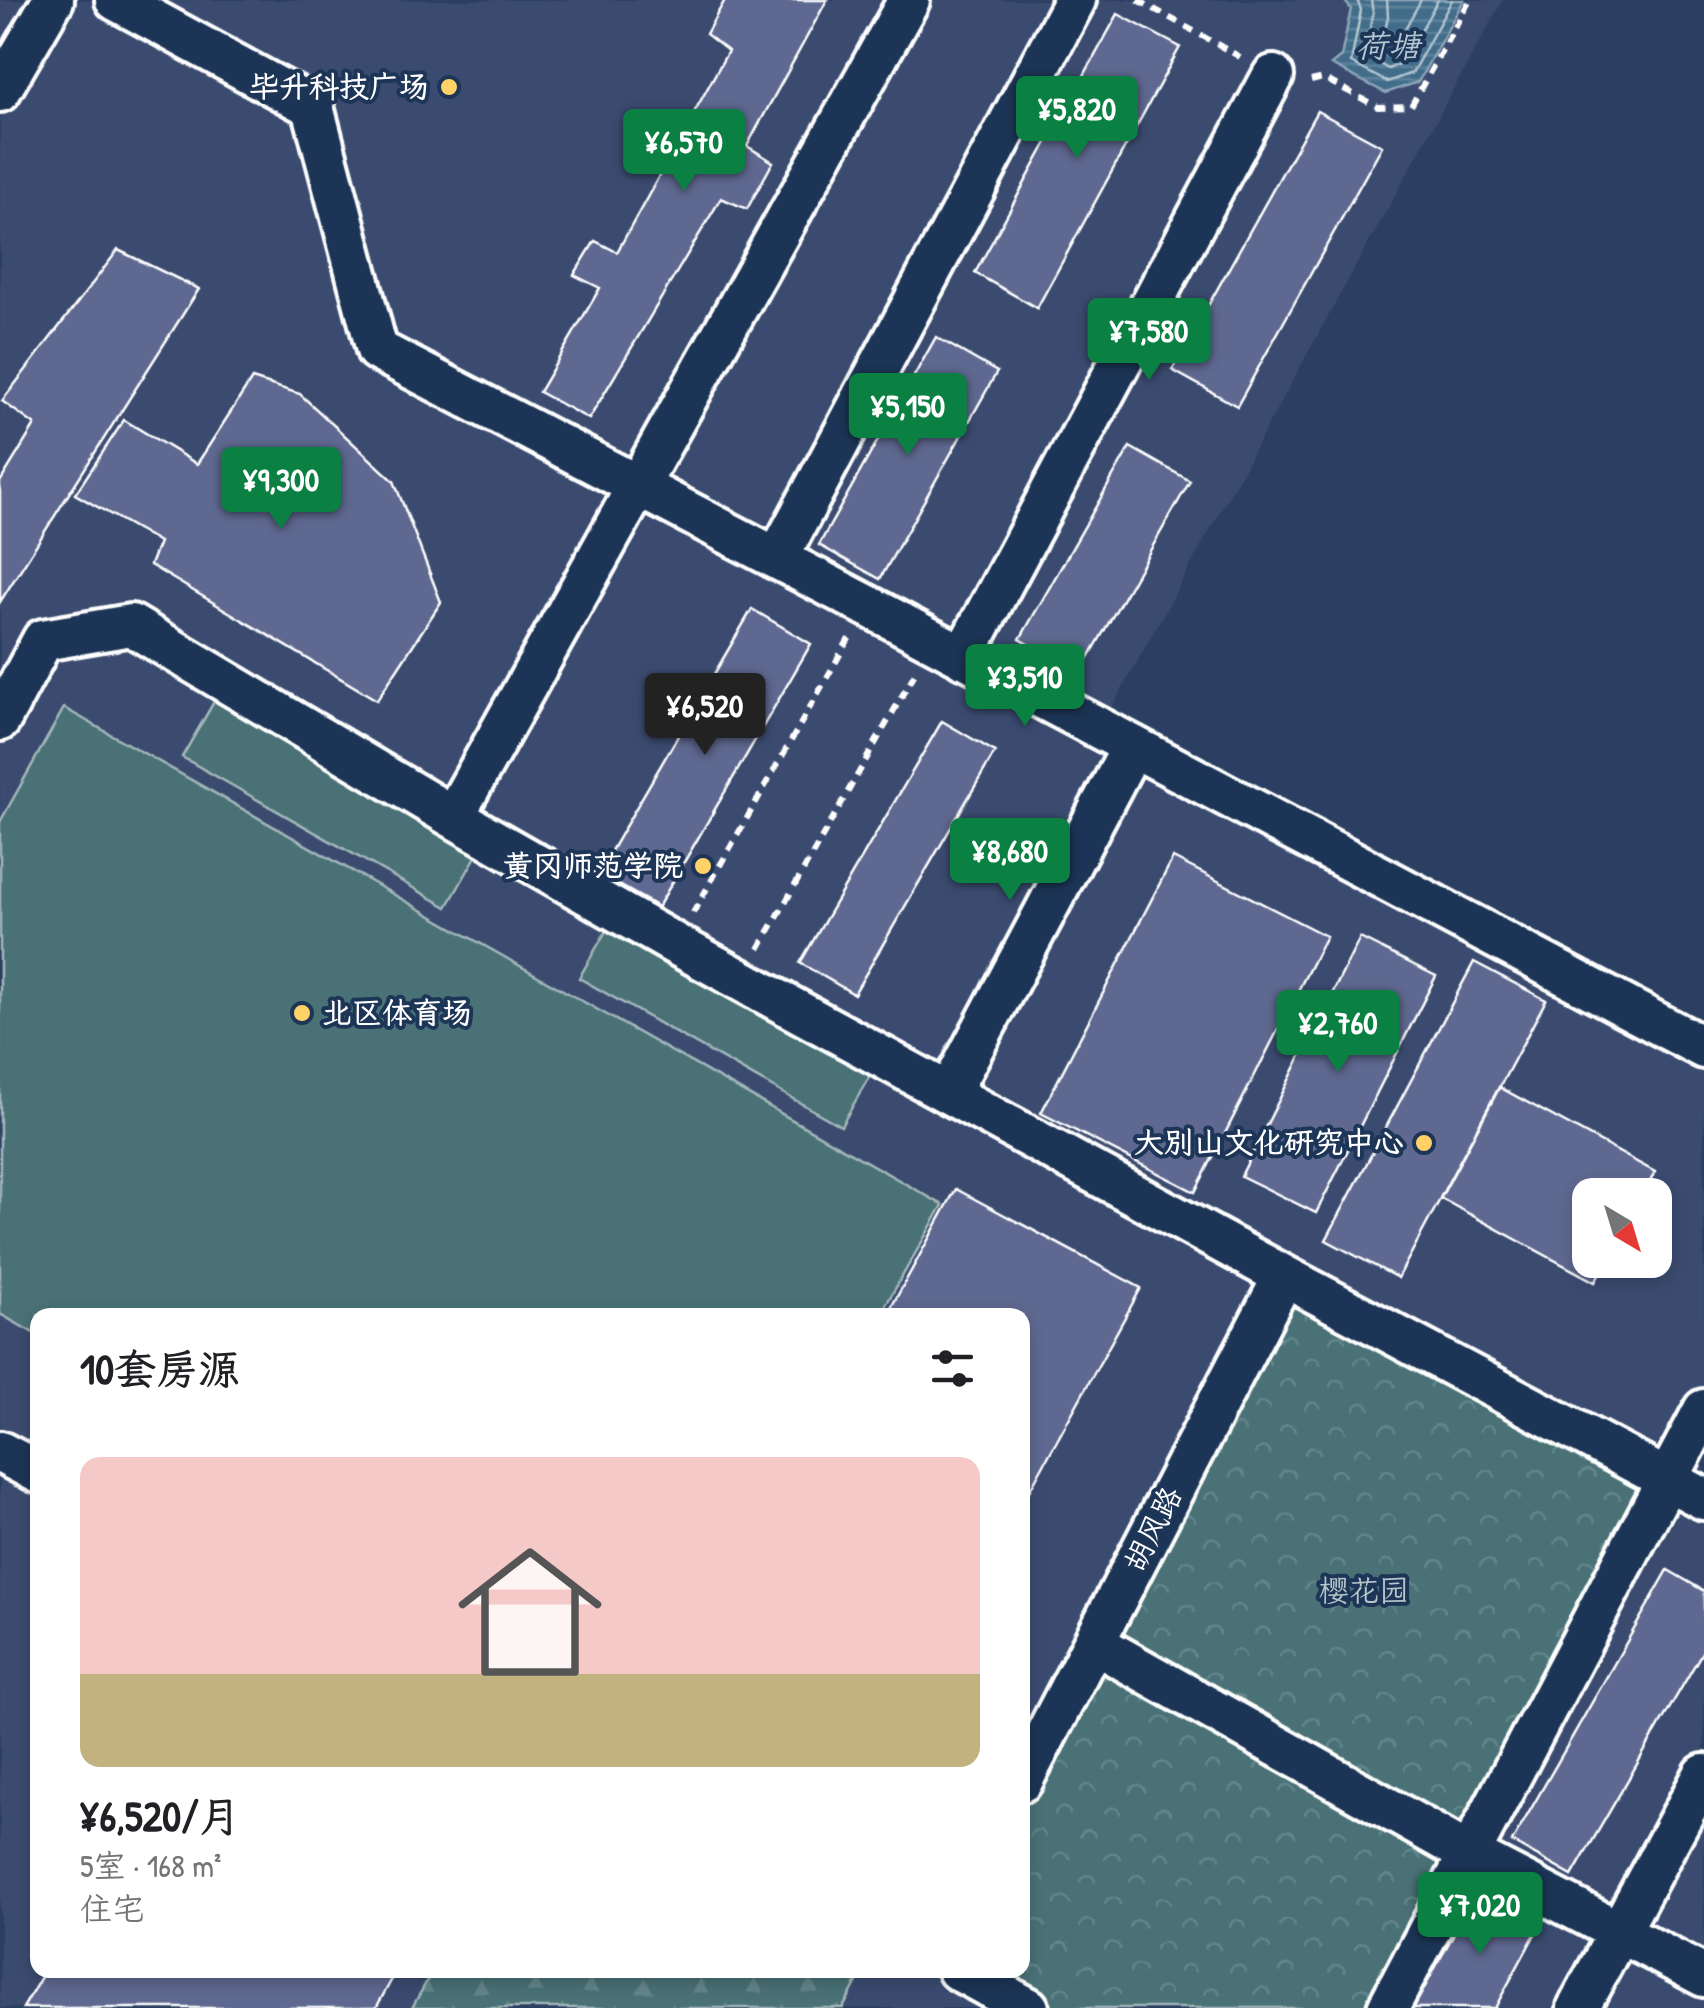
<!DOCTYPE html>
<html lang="zh">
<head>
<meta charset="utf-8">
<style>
  body { margin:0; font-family:"Patrick Hand","LXGW WenKai TC",sans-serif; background:#f6f6f6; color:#202124; height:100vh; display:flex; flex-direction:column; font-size:38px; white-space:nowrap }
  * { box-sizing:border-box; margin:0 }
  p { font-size:32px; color:#757577 }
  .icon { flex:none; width:55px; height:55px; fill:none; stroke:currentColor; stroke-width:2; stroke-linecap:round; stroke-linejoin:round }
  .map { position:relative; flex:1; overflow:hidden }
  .panel { position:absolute; left:30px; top:1308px; width:1000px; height:670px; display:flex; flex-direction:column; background:#fff; border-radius:20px; box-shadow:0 5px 15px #0003 }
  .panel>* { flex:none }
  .needle { width:65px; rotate:142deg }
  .controls { position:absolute; left:1572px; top:1178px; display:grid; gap:20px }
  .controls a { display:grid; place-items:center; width:100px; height:100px; border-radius:20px; background:#fff; box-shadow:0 5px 15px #0003; font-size:50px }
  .price { position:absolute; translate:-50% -85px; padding:0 22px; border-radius:10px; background:#0b8043; color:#fff; font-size:32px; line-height:65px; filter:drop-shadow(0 2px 5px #0008) }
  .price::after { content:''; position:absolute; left:50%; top:60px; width:30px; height:22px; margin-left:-15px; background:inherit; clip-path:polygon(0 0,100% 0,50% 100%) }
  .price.active { background:#222; color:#fff }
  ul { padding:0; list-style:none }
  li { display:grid; align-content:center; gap:20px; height:530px; padding:0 50px }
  li span { display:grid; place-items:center; height:310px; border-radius:20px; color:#555 }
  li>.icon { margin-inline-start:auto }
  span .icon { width:180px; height:180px; fill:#fffc; stroke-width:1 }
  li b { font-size:42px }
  h2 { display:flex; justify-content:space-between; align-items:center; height:120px; padding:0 50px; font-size:42px }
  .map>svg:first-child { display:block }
  .built { fill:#3a4b70; fill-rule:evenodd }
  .forest { fill:url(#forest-firs); stroke:#a4b8ba; stroke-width:2.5 }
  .park { fill:url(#park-crowns); stroke:#a4b8ba; stroke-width:2.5 }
  .garden { fill:#487176; stroke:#a4b8ba; stroke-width:2.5 }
  .water { fill:url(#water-rules); stroke:#8ea7b9; stroke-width:2.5 }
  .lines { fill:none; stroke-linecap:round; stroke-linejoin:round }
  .shore { stroke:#b3c5d0; stroke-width:2.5 }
  .building { fill:#5e6890; stroke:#fff; stroke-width:2.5 }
  .minor-casing { stroke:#fff; stroke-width:48 }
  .path { stroke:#fff; stroke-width:6; stroke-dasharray:10 8; stroke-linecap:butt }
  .minor { stroke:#1d3557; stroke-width:40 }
  .poi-dot { fill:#ffd166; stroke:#1d3557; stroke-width:4 }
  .labels { text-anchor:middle; stroke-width:8; stroke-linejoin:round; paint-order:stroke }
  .poi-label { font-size:30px; font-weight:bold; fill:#fff; stroke:#1d3557; text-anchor:end }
  .street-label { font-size:30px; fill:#fff; stroke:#1d3557 }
  .park-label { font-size:30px; fill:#b6c6c8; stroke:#1d3557 }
  .water-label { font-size:32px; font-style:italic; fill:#b3c5d0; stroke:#1d3557 }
</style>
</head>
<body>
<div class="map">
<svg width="1704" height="2008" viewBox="0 0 1704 2008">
  <defs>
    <pattern id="forest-firs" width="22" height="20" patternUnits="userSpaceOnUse" patternTransform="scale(2.5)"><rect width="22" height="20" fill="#487176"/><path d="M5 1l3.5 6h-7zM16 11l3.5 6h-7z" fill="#63868b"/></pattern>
    <pattern id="park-crowns" width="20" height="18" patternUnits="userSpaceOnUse" patternTransform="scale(2.5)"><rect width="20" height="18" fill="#487176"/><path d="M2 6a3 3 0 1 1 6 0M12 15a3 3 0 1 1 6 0" fill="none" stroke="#63868b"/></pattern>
    <pattern id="water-rules" width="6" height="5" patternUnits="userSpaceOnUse" patternTransform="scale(2.5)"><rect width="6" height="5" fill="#426d8a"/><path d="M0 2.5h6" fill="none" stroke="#5e839c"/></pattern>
  </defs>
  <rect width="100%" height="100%" fill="#2a3f62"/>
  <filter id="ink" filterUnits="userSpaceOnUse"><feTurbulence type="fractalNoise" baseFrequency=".01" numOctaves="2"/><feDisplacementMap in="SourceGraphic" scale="20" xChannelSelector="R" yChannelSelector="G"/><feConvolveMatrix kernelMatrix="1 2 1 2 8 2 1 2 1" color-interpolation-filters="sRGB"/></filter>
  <g filter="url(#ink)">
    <path class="built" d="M0 0H1503L1110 711 1704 1021V2008H0ZM1590 1195H1655V1260H1590ZM38 1315H1022V1970H38Z"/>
    <path class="forest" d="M433 1970H853L861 1974 843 2008H412Z"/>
    <path class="park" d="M1284 1276 1667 1477 1388 2008H1028L958 1970H1022L1023 1781Z"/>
    <path class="garden" d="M215 700 479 851 447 907 182 757Z
      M64 708 943 1205 880 1315H38L37 1335 0 1314V822Z
      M609 926 871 1074 841 1126 579 978Z"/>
    <path class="water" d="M1344 0H1464L1418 82 1386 93 1331 65 1341 57 1351 9Z"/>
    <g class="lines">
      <path class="shore" d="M1357 0 1361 10 1351 63 1387 82 1412 73 1452 0
        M1371 0 1373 13 1365 55 1388 69 1403 62 1438 0
        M1387 0 1388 16 1382 46 1384 50 1389 52 1393 50 1421 0"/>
    </g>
    <path class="building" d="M725 0H827L747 146 773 162 747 209 721 198 589 419 539 392 600 288 574 275 595 241 617 252 728 51 706 34Z
      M1118 14 1180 47 1037 308 975 273Z
      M1317 111 1382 146 1237 406 1172 370Z
      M118 250 199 289 0 602V482L35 425 2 401Z
      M936 337 997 372 880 579 819 545Z
      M252 379 300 394 394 481 441 602 377 700 150 565 159 542 75 494 124 420 197 464Z
      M1130 447 1190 481 1080 673 1020 639Z
      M752 609 811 644 658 907 598 873Z
      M942 721 995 752 854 994 800 963Z
      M1173 858 1326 936 1195 1192 1041 1113Z
      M1360 938 1436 976 1316 1213 1241 1176Z
      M1474 962 1546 1000 1398 1278 1326 1240Z
      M1499 1087 1655 1172 1643 1195H1590V1260H1607L1595 1282 1440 1198Z
      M956 1189 1141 1288 1022 1504V1315H887Z
      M1668 1570 1704 1591V1649L1572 1876 1512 1842Z
      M1478 1890 1541 1923 1495 2008H1413Z
      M45 1970H397L376 2008H23Z"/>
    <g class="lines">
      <g class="minor-casing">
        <path id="minor" d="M116 0 313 107 377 350 868 606 1704 1048
          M0 91 53 0
          M777 559 1075 0
          M963 657 1273 76
          M0 720 43 640 131 625 453 817 675 944 1284 1276 1704 1499
          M453 817 909 0
          M949 1093 1133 746
          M0 1452 38 1472
          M1094 1643 1469 1854 1704 1976
          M1022 1781 1284 1276
          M958 1970 1028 2008
          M1388 2008 1704 1410
          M1578 2008 1704 1775"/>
      </g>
      <path class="path" d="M1138 0 1240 57
        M1311 81 1323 78 1378 107 1411 106 1470 0
        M693 913 850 637
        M759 949 915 673"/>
      <use href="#minor" class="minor"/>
    </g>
  </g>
  <g class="poi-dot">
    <circle cx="449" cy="87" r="10"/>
    <circle cx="703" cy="866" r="10"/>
    <circle cx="302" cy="1013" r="10"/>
    <circle cx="1424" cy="1143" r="10"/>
  </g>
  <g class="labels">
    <g class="poi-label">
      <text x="429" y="97">毕升科技广场</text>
      <text x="683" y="876">黄冈师范学院</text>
      <text x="322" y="1023" text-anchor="start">北区体育场</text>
      <text x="1404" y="1153">大别山文化研究中心</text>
    </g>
    <g class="street-label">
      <text transform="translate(1153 1529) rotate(-63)" y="10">胡风路</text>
    </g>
    <g class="park-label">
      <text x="1364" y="1601">樱花园</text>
    </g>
    <g class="water-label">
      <text x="1388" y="57">荷塘</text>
    </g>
  </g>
</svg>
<div class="controls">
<a><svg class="needle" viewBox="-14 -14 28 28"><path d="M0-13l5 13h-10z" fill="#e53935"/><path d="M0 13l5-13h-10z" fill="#757577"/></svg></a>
</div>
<b class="price" style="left:1077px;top:161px">¥5,820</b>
<b class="price" style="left:684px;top:194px">¥6,570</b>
<b class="price" style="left:1149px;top:383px">¥7,580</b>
<b class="price" style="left:908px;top:458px">¥5,150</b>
<b class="price" style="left:281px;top:532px">¥9,300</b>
<b class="price" style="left:1025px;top:729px">¥3,510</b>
<b class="price active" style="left:705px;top:758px">¥6,520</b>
<b class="price" style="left:1010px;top:903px">¥8,680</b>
<b class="price" style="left:1338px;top:1075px">¥2,760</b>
<b class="price" style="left:1480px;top:1957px">¥7,020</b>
<section class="panel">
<h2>10套房源<svg class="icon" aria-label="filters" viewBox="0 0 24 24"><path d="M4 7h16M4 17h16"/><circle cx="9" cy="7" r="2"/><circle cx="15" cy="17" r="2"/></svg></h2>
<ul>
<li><span style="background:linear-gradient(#f6c9c9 70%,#c2b280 0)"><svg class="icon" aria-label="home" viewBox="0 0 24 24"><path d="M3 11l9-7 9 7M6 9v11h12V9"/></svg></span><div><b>¥6,520/月</b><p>5室 · 168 m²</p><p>住宅</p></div></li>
</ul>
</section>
</div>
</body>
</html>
